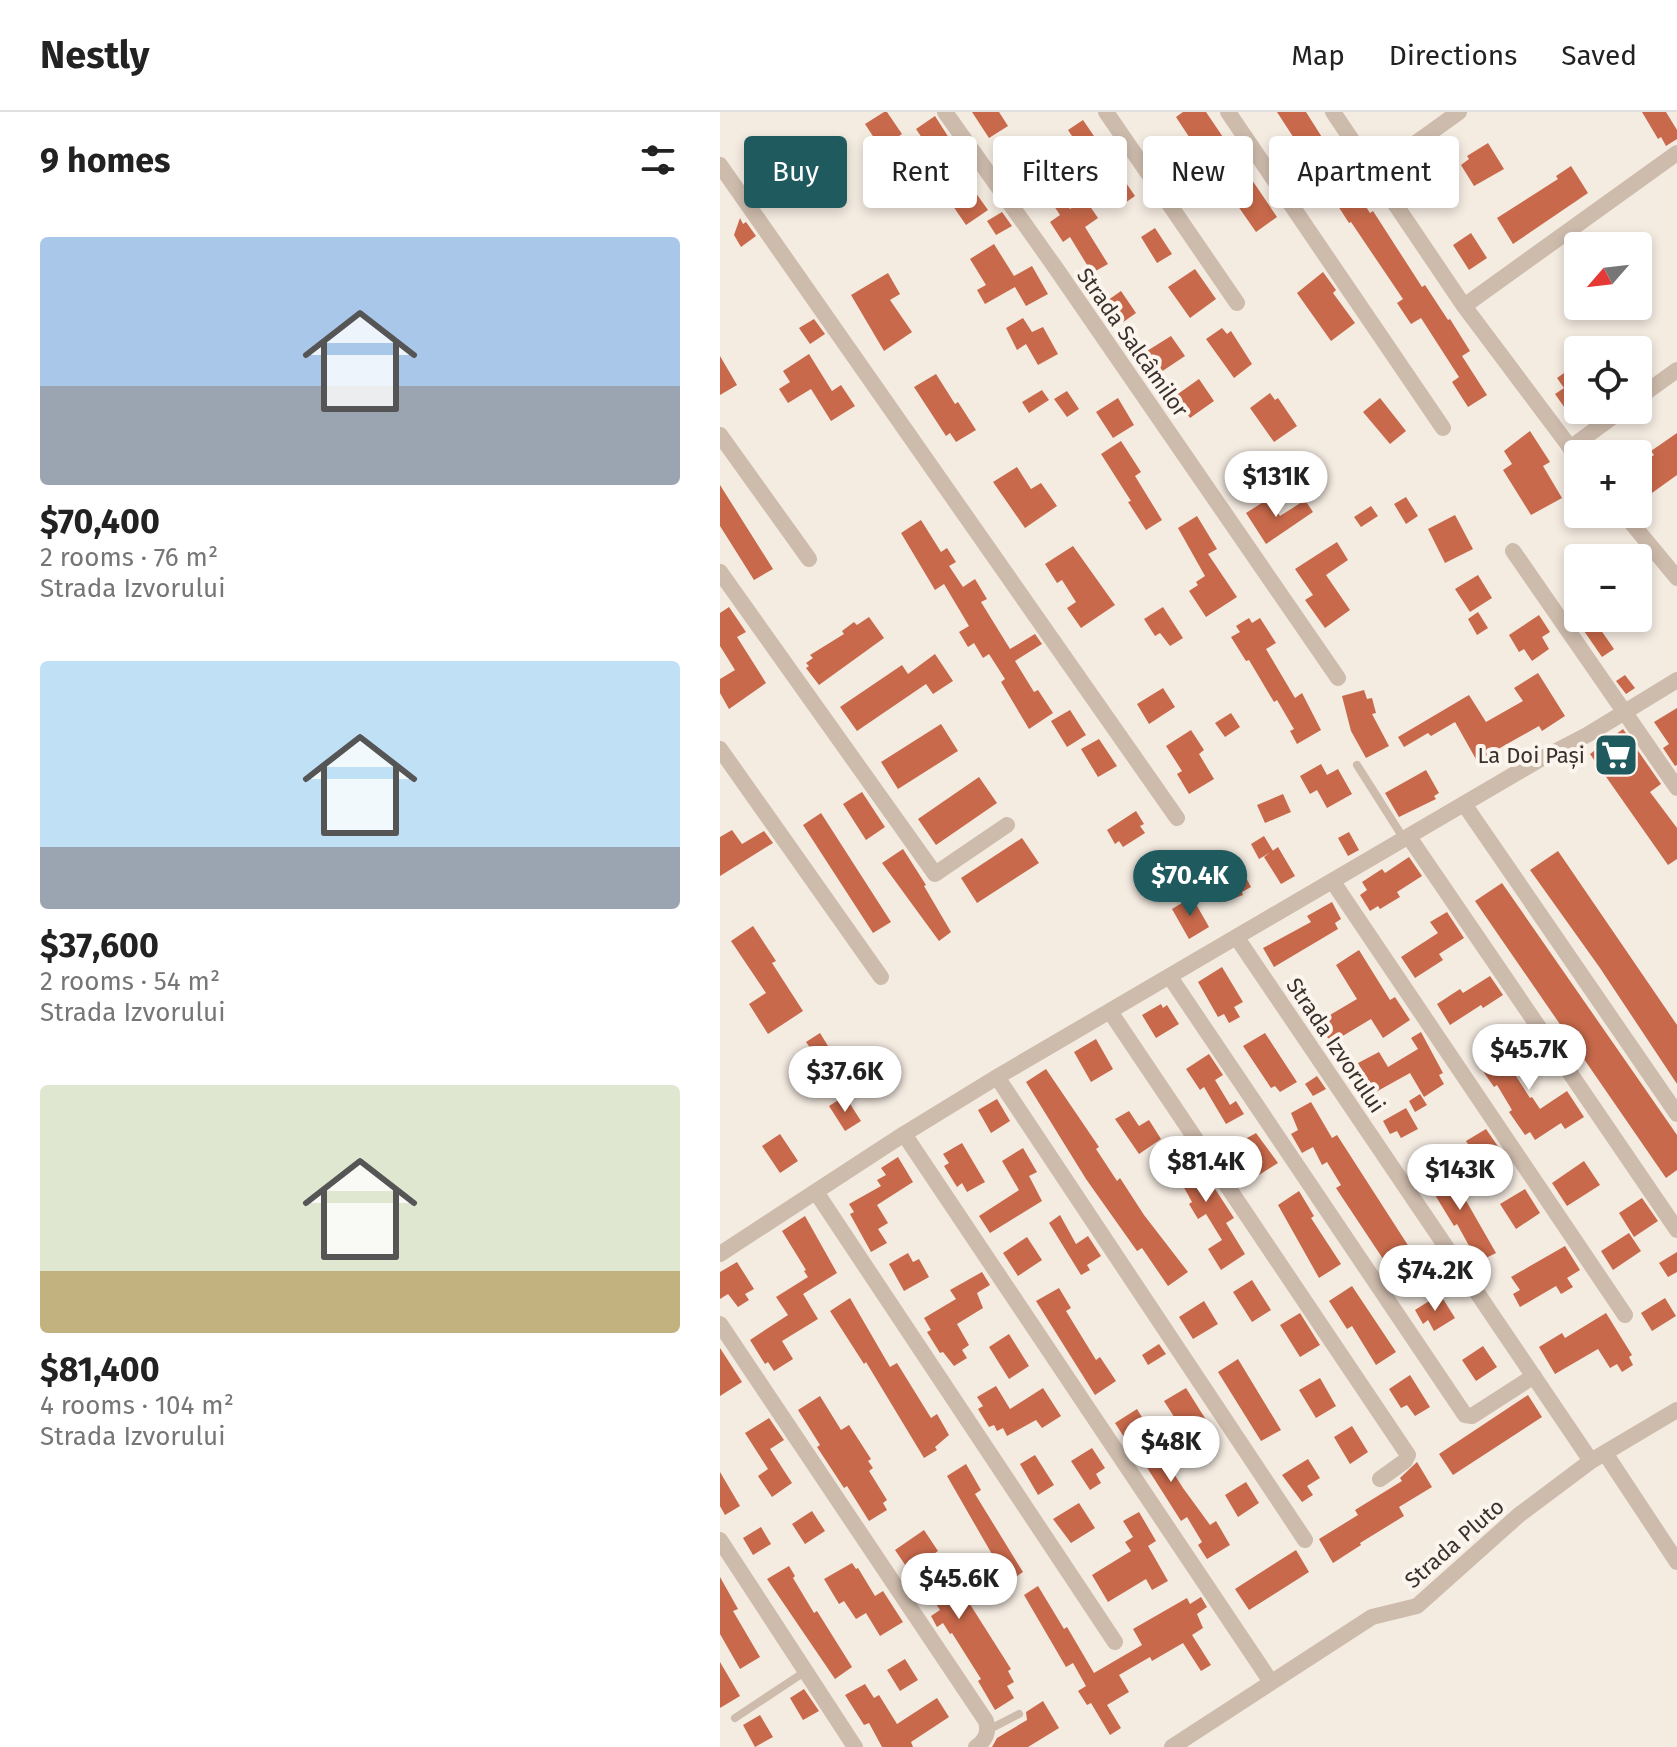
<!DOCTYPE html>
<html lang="en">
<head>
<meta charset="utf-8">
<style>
  body { margin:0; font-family:"Fira Sans",sans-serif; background:#f6f6f6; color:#222; height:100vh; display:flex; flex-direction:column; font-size:30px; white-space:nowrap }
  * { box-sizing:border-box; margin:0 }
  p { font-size:26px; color:#767676 }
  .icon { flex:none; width:44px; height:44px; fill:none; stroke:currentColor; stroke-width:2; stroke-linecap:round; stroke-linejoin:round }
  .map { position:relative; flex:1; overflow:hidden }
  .panel { display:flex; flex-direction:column; background:#fff; width:720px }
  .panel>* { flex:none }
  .top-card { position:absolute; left:24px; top:24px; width:760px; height:72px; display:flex; gap:16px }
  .needle { width:52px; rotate:242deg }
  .tools { position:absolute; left:844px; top:120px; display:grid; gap:16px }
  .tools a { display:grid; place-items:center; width:88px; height:88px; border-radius:8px; background:#fff; box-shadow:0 4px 12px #0003; font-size:40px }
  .price { position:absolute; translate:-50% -68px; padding:0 18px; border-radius:28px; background:#fff; color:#222; font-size:26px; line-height:52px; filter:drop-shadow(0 2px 4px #0008) }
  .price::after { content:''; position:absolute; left:50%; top:48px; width:24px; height:18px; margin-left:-12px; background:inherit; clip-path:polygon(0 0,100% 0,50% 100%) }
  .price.active { background:#1f5a5e; color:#fff }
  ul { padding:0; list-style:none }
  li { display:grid; align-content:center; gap:16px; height:424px; padding:0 40px }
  li span { display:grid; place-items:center; height:248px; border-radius:8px; color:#555 }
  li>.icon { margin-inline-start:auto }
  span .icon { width:144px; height:144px; fill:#fffc; stroke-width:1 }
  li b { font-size:34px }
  h2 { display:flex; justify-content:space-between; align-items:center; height:96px; padding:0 40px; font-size:34px }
  .pill { padding:0 28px; border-radius:8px; background:#fff; box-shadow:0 4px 12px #0003; font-size:28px; line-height:72px }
  .pill.active { background:#1f5a5e; color:#fff }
  header { display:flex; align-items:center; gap:48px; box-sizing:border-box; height:112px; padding:0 40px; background:#fff; border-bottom:2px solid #e0e0e0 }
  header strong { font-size:38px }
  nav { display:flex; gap:44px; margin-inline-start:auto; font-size:28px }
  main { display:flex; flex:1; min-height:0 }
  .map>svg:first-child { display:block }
  .building { fill:#c8694b }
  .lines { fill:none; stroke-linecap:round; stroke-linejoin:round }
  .lane { stroke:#cdbbac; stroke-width:8 }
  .street { stroke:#cdbbac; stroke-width:16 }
  .labels { text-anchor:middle; stroke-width:8; stroke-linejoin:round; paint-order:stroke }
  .street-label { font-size:22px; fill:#3b302b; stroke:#fbf5ee }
  .poi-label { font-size:22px; fill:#3b302b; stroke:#fbf5ee; text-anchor:end }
</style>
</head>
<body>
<header>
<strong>Nestly</strong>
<nav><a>Map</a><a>Directions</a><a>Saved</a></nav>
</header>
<main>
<section class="panel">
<h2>9 homes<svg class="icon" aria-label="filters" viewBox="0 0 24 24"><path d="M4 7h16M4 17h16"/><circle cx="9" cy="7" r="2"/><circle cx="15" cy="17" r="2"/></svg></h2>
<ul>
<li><span style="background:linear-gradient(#a9c7e8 60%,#9aa5b1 0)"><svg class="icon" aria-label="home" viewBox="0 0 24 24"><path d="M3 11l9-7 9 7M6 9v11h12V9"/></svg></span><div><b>$70,400</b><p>2 rooms · 76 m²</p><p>Strada Izvorului</p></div></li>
<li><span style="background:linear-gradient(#bfe0f5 75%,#9aa5b1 0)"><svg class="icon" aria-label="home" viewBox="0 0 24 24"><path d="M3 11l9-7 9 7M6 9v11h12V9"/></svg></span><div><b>$37,600</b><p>2 rooms · 54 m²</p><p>Strada Izvorului</p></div></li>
<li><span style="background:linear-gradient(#dfe7d0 75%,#c2b280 0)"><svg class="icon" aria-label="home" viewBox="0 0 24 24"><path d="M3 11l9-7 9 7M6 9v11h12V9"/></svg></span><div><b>$81,400</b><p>4 rooms · 104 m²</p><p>Strada Izvorului</p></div></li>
</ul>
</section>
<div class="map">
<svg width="957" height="1635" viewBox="0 0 957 1635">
  <rect width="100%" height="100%" fill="#f4ebe1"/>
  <path class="building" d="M164 0H167L182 22 166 33 163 29 158 32 145 12Z
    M252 0H279L288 14 269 26Z
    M463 0H486L557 105 536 120 513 87 511 89 456 5Z
    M557 0H586L650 101 653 99 702 175 705 173 728 208 730 207 750 239 742 244 767 283 748 295 732 270 739 265 701 206 691 212 677 191 683 187 631 110 629 111Z
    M922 0H946L957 18V27L946 34 941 25 938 27Z
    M215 4 245 51 238 56 268 98 246 113 224 81 231 76 211 47 214 44 196 17Z
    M363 8 415 84 399 95 348 18Z
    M768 31 784 57 754 74 741 53 749 47 747 44Z
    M318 34 335 61 330 65 333 73 350 97 365 87 378 106 365 115 388 152 372 161 350 125 343 130 330 110 340 103 324 79 317 83 313 78 305 83 286 54Z
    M851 54 868 81 793 132 777 106 838 67 836 64Z
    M282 100 292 114 276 123 267 109Z
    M20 106 23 112 26 110 36 124 21 135 14 123Z
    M435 116 452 142 437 151 421 125Z
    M751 121 767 146 749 158 733 133Z
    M274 132 294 164 312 154 328 182 306 194 295 175 265 192 257 178 266 173 250 147Z
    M475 157 496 187 470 206 448 175Z
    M603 160 616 178 613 181 635 211 611 229 577 181Z
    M168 161 180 182 170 188 192 220 164 239 131 183Z
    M401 179 416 201 399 213 384 191Z
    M303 206 312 220 323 215 338 242 318 253 306 232 297 238 286 216Z
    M94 207 105 222 90 232 79 216Z
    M502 216 507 222 511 219 532 252 514 266 486 227Z
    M451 224 465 244 441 260 427 239Z
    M89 242 112 279 121 273 135 294 111 309 91 277 68 291 59 277 70 270 63 259Z
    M0 244 17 273 0 283Z
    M858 251V296L856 293 847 299 835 282 844 276 837 266Z
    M216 262 235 292 238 290 256 318 236 330 230 321 226 324 194 275Z
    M479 267 494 289 470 306 455 284Z
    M322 278 329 288 309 301 302 290Z
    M347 279 359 297 347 305 334 287Z
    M550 281 555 288 558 286 577 314 554 330 530 296Z
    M398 286 414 313 393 326 376 300Z
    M660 286 686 319 670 332 643 300Z
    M810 319 830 350 823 354 842 386 811 403 783 358 792 352 784 339Z
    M957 321V363L918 391V354L934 343 931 339Z
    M401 329 421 360 415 364 442 408 426 418 408 390 411 389 381 342Z
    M297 355 311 377 321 371 337 394 305 416 273 370Z
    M0 373 53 457 34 468 0 414Z
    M686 385 698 404 686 412 674 392Z
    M548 387 560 404 585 388 593 400 546 432 526 401Z
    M651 394 658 404 641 415 634 405Z
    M735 403 753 437 725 451 708 417Z
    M477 404 497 437 488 442 517 485 486 505 469 479 478 473 476 470 485 464 458 416Z
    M201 408 221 440 227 436 236 450 229 454 243 475 255 467 267 487 261 490 290 537 315 522 322 532 295 549 314 580 318 578 333 601 309 617 281 570 285 567 269 542 263 546 254 531 248 535 239 520 249 514 224 472 215 478 181 421Z
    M617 430 628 448 606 463 630 498 605 516 585 488 593 483 575 457Z
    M353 434 395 493 361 516 347 496 356 490 342 468 337 471 325 452Z
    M758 463 772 486 750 500 735 477Z
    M9 495 26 520 17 525 46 571 9 597 0 581V567L15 558 0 534V501Z
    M443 495 463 526 450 534 440 521 435 524 424 507Z
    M758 500 768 516 757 523 748 507Z
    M819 503 830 520 822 525 829 537 812 549 804 537 799 540 789 523Z
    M149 505 164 526 99 573 86 556 89 554 86 551 93 546 90 543 124 522 122 519 134 510 137 513Z
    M529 506 532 511 540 506 556 531 546 537 575 586 582 581 601 618 577 632 570 619 574 617 557 588 554 590 529 548 526 549 511 525 520 520 516 514Z
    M876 511 894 537 882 545 864 519Z
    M215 542 233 569 213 582 206 572 137 619 120 595 182 553 188 562Z
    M818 561 845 604 822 619 819 614 757 649 735 610 711 624 708 621 684 635 678 625 749 583 766 610 803 589 794 576Z
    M905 563 915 576 906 582 896 569Z
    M443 576 455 595 429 612 417 592Z
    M644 578 647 587 652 586 656 601 652 602 669 634 646 646 631 619 622 584Z
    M957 596V653L955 654 943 636 949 632 934 610Z
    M350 598 366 623 347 635 331 609Z
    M511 601 520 615 505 625 495 611Z
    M221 612 238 639 178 677 161 650Z
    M903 617 941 672 930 680 957 716V747L948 753 870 642Z
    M471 618 484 638 479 642 494 667 469 682 457 662 462 659 446 634Z
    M379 627 397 654 378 665 361 637Z
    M601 652 607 663 618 657 632 682 607 696 597 678 590 682 580 664Z
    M706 658 719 681 714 684 716 687 679 705 665 681Z
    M259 665 277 691 216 733 198 707Z
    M142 680 165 715 146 728 123 692Z
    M563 682 571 700 545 711 537 693Z
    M416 699 424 712 420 714 425 721 403 735 399 729 395 732 387 718Z
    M101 701 171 810 153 821 83 713Z
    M12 718 22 732 44 719 53 731 0 764V725Z
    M629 720 639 738 628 744 618 726Z
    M544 724 553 739 539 747 531 732Z
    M302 726 319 751 257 791 241 766Z
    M558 735 575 764 561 772 544 745Z
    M183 737 206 773 204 774 231 820 219 829 162 751Z
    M838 739 957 913V972L880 856 810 758Z
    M689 745 702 764 677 780 680 785 660 797 658 794 650 799 640 783 647 778 642 770 662 757 665 761Z
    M518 751 531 775 522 780 523 783 504 790 492 770 502 765 500 761Z
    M782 771 957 1023V1058L946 1066 755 789Z
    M472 785 489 815 469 827 452 797Z
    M612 790 621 807 615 811 618 817 554 855 543 836 591 810 587 804Z
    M727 800 744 826 719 842 723 848 695 866 681 845 718 821 710 810Z
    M33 814 56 849 52 851 83 899 48 922 29 892 46 881 11 829Z
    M639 838 670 888 675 885 690 908 663 926 651 907 611 931 598 910 637 887 616 853Z
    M502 855 523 890 514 895 520 905 509 911 504 902 498 905 478 870Z
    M770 864 783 883 763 896 761 893 730 913 717 892 740 877 743 881Z
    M441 892 443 896 447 893 459 912 436 926 422 903Z
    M701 920 723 961 719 963 724 972 704 985 690 961 654 981 638 951 659 940 668 955 698 937 691 926Z
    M100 921 113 942 100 950 86 930Z
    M545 921 577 970 560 980 555 974 551 976 523 934Z
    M810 922 822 940 795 957 797 959 794 961 810 986 812 985 820 997 847 979 864 1005 845 1017 841 1011 815 1028 810 1020 805 1023 789 1000 792 998 777 973 774 975 760 955Z
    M376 927 393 957 371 970 354 940Z
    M489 942 503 963 495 968 510 993 516 989 524 1002 506 1012 484 975 480 978 466 957Z
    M326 957 379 1035 376 1037 397 1069 400 1066 424 1103 468 1160 448 1174 422 1136 417 1139 366 1067 306 970Z
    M597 964 606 977 593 984 585 972Z
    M700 982 707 993 695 1000 689 989Z
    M125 984 141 1009 125 1019 109 994Z
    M277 987 290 1009 271 1021 258 998Z
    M591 990 612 1026 617 1023 700 1152 677 1168 616 1076 621 1073 607 1050 602 1053 593 1035 582 1041 571 1022 578 1018 571 1001Z
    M686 996 698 1017 681 1026 677 1019 670 1022 663 1009Z
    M409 999 419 1014 429 1008 441 1027 419 1042 395 1007Z
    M766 1017 779 1036 758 1048 746 1029Z
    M536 1021 558 1051 534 1066 521 1046 526 1043 518 1031Z
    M60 1022 78 1049 60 1061 42 1034Z
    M242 1031 265 1070 247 1080 242 1071 237 1075 224 1054 229 1051 223 1042Z
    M465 1031 514 1106 506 1111 525 1142 501 1158 488 1137 502 1128 486 1102 478 1107 469 1092 472 1090 446 1043Z
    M303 1036 317 1060 309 1064 322 1089 270 1121 259 1104 299 1078 282 1049Z
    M178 1045 193 1070 157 1093 168 1111 158 1117 167 1131 151 1140 130 1102 134 1100 129 1092 161 1074 157 1068 166 1063 161 1056Z
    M864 1049 880 1073 847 1094 832 1071Z
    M725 1052 776 1141 758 1150 737 1112 734 1114 704 1065Z
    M805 1077 820 1101 796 1117 780 1092Z
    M579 1079 594 1104 591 1106 621 1152 599 1166 558 1093Z
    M922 1086 938 1109 914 1125 899 1101Z
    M340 1103 356 1132 368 1124 381 1144 367 1153 370 1158 361 1163 329 1111Z
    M85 1104 117 1161 83 1182 98 1207 62 1229 73 1247 54 1259 48 1250 45 1252 30 1228 68 1203 56 1185 88 1165 84 1159 86 1158 62 1119Z
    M909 1121 921 1139 893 1158 881 1139Z
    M307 1125 322 1148 298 1164 283 1141Z
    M845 1134 860 1158 847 1166 853 1175 841 1182 836 1174 800 1195 793 1182 800 1178 791 1165Z
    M957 1140V1160L948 1165 939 1151Z
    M188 1141 193 1150 199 1147 209 1165 184 1179 169 1152Z
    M17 1150 34 1177 25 1182 29 1188 18 1195 8 1182 0 1187V1160Z
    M262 1160 270 1173 257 1181 263 1196 237 1212 249 1233 242 1238 247 1246 234 1254 223 1240 220 1241 207 1220 211 1218 204 1206 236 1187 230 1178Z
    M532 1168 551 1198 532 1210 513 1180Z
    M632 1174 676 1240 656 1253 632 1214 627 1217 609 1189Z
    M339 1176 351 1196 346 1199 376 1248 380 1245 396 1269 375 1283 316 1189Z
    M720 1182 735 1206 714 1219 708 1208 703 1212 695 1198Z
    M130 1186 170 1255 177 1251 211 1306 217 1302 229 1323 215 1335 217 1338 204 1346 146 1250 144 1252 110 1199Z
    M945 1186 956 1204 932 1219 921 1201Z
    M484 1189 498 1212 473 1227 459 1205Z
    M580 1201 600 1233 580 1245 560 1213Z
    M886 1201 912 1243 909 1245 913 1253 902 1260 897 1252 890 1256 878 1237 835 1262 819 1235 842 1221 845 1226Z
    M289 1222 309 1254 289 1267 269 1235Z
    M439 1232 446 1242 428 1253 422 1243Z
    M763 1234 777 1255 756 1269 742 1248Z
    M0 1236 22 1270 0 1284Z
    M518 1247 561 1318 541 1329 498 1260Z
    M690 1263 710 1295 695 1304 687 1293 681 1296 669 1277Z
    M600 1266 616 1294 596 1306 579 1278Z
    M276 1274 290 1297 323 1276 341 1304 322 1316 316 1308 287 1324 283 1316 277 1319 274 1313 269 1315 258 1297 263 1294 257 1285Z
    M466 1276 500 1330 479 1344 444 1289Z
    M808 1283 822 1305 733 1363 719 1342Z
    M100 1284 121 1318 129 1313 151 1347 148 1349 153 1356 149 1359 167 1388 163 1391 167 1398 149 1409 127 1374 124 1376 97 1335 100 1333 78 1298Z
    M417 1297 431 1320 428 1321 463 1376 490 1413 496 1409 510 1433 487 1447 478 1433 482 1430 467 1405 461 1409 412 1332 409 1333 395 1311Z
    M49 1306 64 1328 50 1337 72 1371 52 1385 38 1364 48 1357 25 1321Z
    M632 1314 648 1340 630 1352 614 1325Z
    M372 1336 385 1356 376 1362 381 1371 370 1378 351 1349Z
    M315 1343 334 1373 318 1383 300 1352Z
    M588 1347 600 1366 587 1374 593 1383 582 1390 562 1363Z
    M697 1350 712 1375 679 1395 684 1404 640 1431 641 1433 613 1451 599 1427 638 1403 635 1398 682 1369 680 1366Z
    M246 1352 261 1378 255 1382 303 1460 288 1470 227 1364Z
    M0 1360 20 1394 5 1403 0 1394Z
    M526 1370 539 1391 518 1405 505 1383Z
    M359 1391 375 1416 351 1431 333 1407Z
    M92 1399 105 1419 85 1432 72 1412Z
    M419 1400 436 1429 428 1434 448 1469 432 1478 426 1467 388 1490 372 1463 411 1439 405 1430 413 1425 403 1409Z
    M41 1415 51 1432 33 1443 23 1426Z
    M204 1418 218 1439 208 1446 233 1494 246 1486 291 1557 288 1559 294 1570 287 1574 294 1586 275 1598 258 1569 261 1567 232 1521 230 1522 223 1511 217 1515 211 1504 220 1498 205 1475 198 1480 186 1462 190 1460 175 1438Z
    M576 1438 589 1460 529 1498 515 1477Z
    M132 1451 136 1457 138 1456 155 1484 163 1479 183 1510 160 1524 146 1501 136 1507 124 1489 119 1492 104 1467Z
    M69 1454 75 1464 73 1466 94 1501 97 1499 132 1555 115 1567 47 1467Z
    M0 1465 18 1497 13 1499 40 1545 20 1557 0 1522Z
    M318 1474 344 1517 347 1515 374 1561 422 1533 413 1517 467 1486 470 1492 481 1485 487 1495 477 1502 483 1516 472 1523 491 1553 481 1559 463 1531 432 1549 430 1545 399 1563 409 1580 387 1593 401 1616 390 1623 371 1591 367 1593 358 1579 366 1574 353 1551 346 1555 304 1483Z
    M185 1547 198 1568 180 1579 167 1558Z
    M0 1550 20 1584 0 1596Z
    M145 1572 154 1586 159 1583 177 1612 217 1586 229 1605 191 1630 193 1635H162L149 1611 144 1613 125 1583Z
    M84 1577 99 1599 83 1608 70 1586Z
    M323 1589 339 1616 308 1635H272L277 1626 307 1608 306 1600Z
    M40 1603 53 1625 35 1635 23 1613Z"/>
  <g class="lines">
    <path class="lane" d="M637 653 684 727
      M15 1606 86 1559
      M268 1618 299 1602"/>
    <path class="street" d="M225 0 335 155 618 566
      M386 0 517 191
      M508 0 723 316
      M613 0 744 194 858 346
      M0 53 457 706
      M654 61 739 0
      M744 194 957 41
      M918 286 957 258
      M0 323 89 447
      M850 336 902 298
      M904 402 957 466
      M793 439 957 676
      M0 460 215 762 287 713
      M0 637 161 865
      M744 692 957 1002
      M689 725 957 1118
      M613 770 905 1203
      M517 826 871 1349
      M450 865 745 1303 752 1304 814 1264
      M391 901 688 1343 685 1349 660 1367
      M277 965 585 1428
      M184 1022 551 1570
      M96 1080 395 1530
      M0 1142 184 1022 277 965 817 649 867 623 957 568
      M0 1212 266 1609C269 1620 266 1628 256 1635
      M885 1341 957 1450
      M0 1428 135 1635
      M452 1635 652 1505 697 1494 799 1403 871 1349 957 1298"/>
  </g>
  <defs>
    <g id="supermarket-square" transform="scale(2.3)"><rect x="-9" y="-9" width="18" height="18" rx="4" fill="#1f5a5e" stroke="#fbf5ee"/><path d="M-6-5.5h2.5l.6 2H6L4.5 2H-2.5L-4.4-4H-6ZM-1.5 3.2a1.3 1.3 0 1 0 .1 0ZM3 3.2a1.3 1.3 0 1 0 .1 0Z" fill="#fff"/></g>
  </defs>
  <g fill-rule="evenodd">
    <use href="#supermarket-square" x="896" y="643"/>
  </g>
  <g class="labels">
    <g class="street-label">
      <text transform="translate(413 230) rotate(55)" y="8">Strada Salcâmilor</text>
      <text transform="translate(616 933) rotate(56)" y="8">Strada Izvorului</text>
      <text transform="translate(734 1431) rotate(-41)" y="8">Strada Pluto</text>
    </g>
    <g class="poi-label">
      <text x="865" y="651">La Doi Pași</text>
    </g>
  </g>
</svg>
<div class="tools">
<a><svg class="needle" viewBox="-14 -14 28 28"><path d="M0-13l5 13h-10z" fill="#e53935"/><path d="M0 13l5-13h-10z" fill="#767676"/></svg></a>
<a><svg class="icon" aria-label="locate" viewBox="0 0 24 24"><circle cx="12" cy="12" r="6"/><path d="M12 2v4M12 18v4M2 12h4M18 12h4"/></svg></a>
<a>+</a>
<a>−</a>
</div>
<b class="price" style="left:556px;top:407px">$131K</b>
<b class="price active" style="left:470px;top:806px">$70.4K</b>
<b class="price" style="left:809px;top:980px">$45.7K</b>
<b class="price" style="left:125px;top:1002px">$37.6K</b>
<b class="price" style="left:486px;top:1092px">$81.4K</b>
<b class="price" style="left:740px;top:1100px">$143K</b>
<b class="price" style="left:715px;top:1201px">$74.2K</b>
<b class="price" style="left:451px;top:1372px">$48K</b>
<b class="price" style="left:239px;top:1509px">$45.6K</b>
<div class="top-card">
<a class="pill active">Buy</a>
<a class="pill">Rent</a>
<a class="pill">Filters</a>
<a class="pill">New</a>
<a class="pill">Apartment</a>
</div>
</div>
</main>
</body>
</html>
